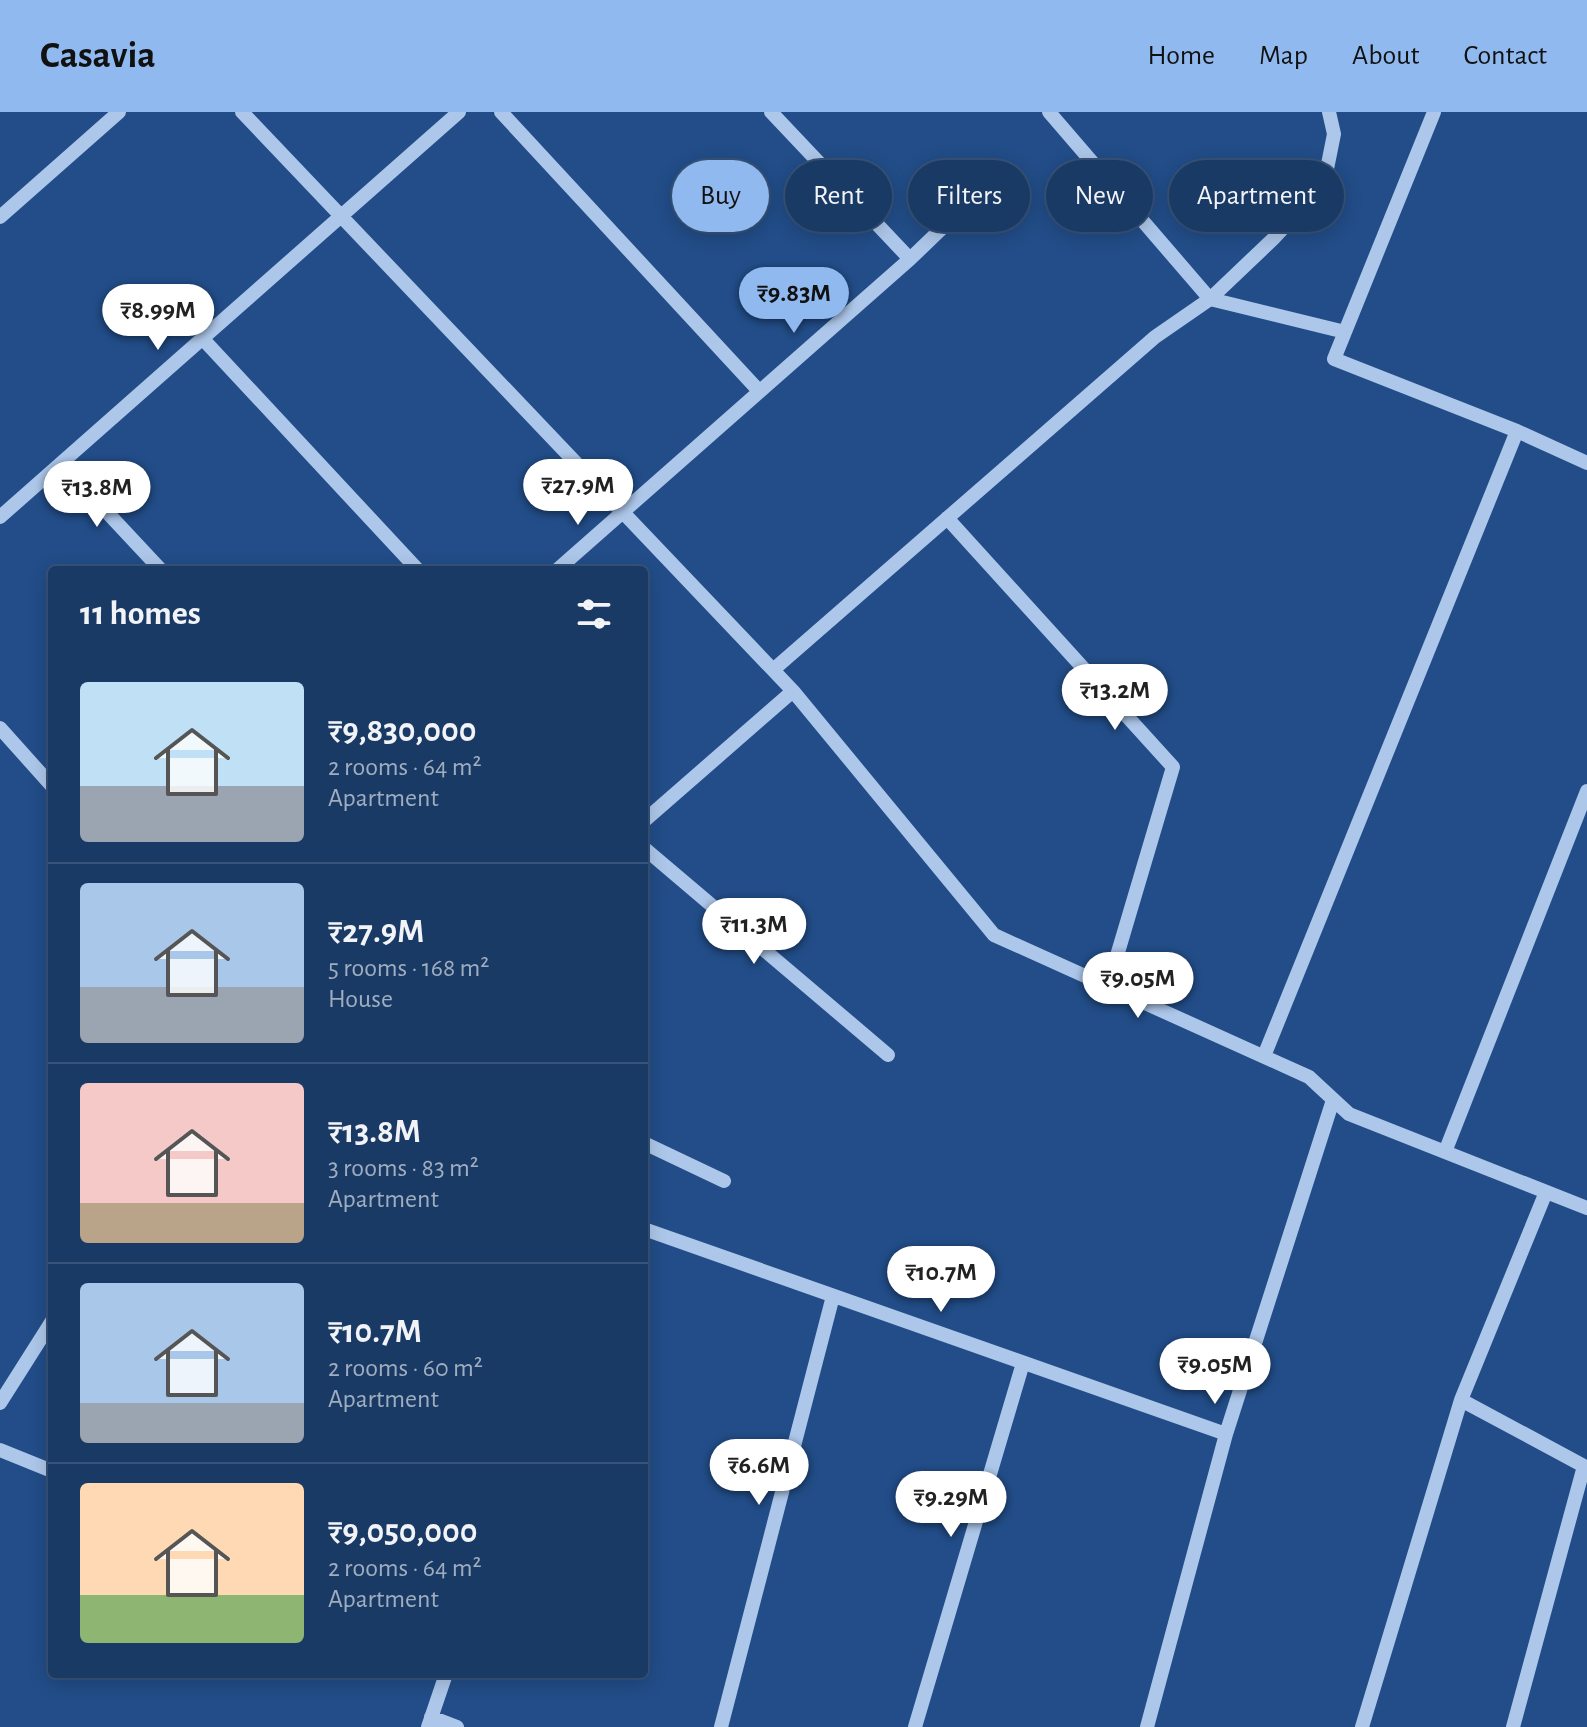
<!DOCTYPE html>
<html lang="en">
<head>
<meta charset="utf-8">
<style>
  body { margin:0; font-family:"Alegreya Sans",sans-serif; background:#23416c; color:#f1f3f6; height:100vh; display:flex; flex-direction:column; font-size:30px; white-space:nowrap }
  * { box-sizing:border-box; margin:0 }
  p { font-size:26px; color:#9fadbf }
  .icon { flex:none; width:44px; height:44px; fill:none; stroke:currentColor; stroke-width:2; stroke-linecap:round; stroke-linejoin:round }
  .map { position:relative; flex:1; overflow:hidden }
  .drawer { position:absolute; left:48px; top:454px; width:600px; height:1112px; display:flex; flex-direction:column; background:#1a3a66; border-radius:8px; box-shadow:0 4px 20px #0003,0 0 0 2px #38547a }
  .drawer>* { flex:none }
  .banner { position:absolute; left:672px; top:48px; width:760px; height:72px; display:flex; gap:16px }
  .price { position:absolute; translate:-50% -68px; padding:0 18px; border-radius:28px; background:#fff; color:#222; font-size:26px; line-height:52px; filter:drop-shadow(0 2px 4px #0008) }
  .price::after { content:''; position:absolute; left:50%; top:48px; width:24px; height:18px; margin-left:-12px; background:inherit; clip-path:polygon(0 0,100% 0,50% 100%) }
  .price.on { background:#90b9f0; color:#111 }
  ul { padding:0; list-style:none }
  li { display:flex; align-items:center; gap:24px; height:200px; padding:0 32px }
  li+li { border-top:2px solid #38547a }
  li span { display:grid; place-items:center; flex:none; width:224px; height:160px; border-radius:8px; color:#555 }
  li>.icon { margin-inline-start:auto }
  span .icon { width:96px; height:96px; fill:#fffc; stroke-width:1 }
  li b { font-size:34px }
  h2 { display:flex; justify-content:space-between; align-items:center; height:96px; padding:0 32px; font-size:34px }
  .pill { padding:0 28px; border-radius:36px; background:#1a3a66; box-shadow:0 4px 20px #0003,0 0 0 2px #38547a; font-size:28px; line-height:72px }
  .pill.on { background:#90b9f0; color:#111 }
  header { display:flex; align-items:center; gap:48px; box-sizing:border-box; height:112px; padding:0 40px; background:#90b9f0; color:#111 }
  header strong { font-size:38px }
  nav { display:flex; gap:44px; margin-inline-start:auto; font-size:28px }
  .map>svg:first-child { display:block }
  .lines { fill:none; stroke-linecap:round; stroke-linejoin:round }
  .minor { stroke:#adc7ea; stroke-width:14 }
</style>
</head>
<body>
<header>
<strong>Casavia</strong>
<nav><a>Home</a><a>Map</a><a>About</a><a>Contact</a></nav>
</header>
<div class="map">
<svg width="1587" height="1615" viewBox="0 0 1587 1615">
  <rect width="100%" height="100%" fill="#224d88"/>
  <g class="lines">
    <path class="minor" d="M242 0 793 579 994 823 1309 965 1349 1002 1587 1096
      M501 0 759 279
      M771 0 910 147
      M0 105 119 0
      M1210 187 1273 127 1324 72 1334 22 1329 0
      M1210 187 1345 220
      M202 226 418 458
      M1517 319 1587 351
      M61 351 161 458
      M0 405 459 0
      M947 406 1173 655 1108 874
      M557 458 910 147 988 72
      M773 558 1155 225 1210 187 1049 0
      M0 616 52 674
      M644 709 793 579
      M644 736 888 943
      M1264 944 1517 319 1334 247 1434 0
      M644 1031 724 1069
      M1445 1040 1587 679
      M644 1117 1226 1322
      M1461 1288 1584 1354 1513 1615
      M0 1291 52 1209
      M0 1338 52 1359
      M431 1605 457 1615
      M428 1615 446 1562
      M721 1615 833 1184
      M915 1615 1023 1251
      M1147 1615 1226 1322 1333 988
      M1362 1615 1461 1288 1546 1080"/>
  </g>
</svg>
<b class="price on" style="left:794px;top:223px">₹9.83M</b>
<b class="price" style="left:158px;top:240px">₹8.99M</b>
<b class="price" style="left:578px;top:415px">₹27.9M</b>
<b class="price" style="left:97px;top:417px">₹13.8M</b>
<b class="price" style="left:1115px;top:620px">₹13.2M</b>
<b class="price" style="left:754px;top:854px">₹11.3M</b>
<b class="price" style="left:1138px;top:908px">₹9.05M</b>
<b class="price" style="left:941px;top:1202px">₹10.7M</b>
<b class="price" style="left:1215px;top:1294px">₹9.05M</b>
<b class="price" style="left:759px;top:1395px">₹6.6M</b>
<b class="price" style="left:951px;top:1427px">₹9.29M</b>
<div class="banner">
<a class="pill on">Buy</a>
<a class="pill">Rent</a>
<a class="pill">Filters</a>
<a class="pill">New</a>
<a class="pill">Apartment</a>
</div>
<section class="drawer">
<h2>11 homes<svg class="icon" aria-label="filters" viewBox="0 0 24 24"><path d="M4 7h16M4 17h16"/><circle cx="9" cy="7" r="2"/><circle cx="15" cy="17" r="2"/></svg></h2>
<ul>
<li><span style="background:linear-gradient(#bfe0f5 65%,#9aa5b1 0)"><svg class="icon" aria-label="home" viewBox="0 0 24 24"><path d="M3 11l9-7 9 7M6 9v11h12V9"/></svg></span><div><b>₹9,830,000</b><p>2 rooms · 64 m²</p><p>Apartment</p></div></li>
<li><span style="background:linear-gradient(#a9c7e8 65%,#9aa5b1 0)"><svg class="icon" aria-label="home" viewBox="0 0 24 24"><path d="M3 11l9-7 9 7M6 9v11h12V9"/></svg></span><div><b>₹27.9M</b><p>5 rooms · 168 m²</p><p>House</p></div></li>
<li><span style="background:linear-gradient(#f6c9c9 75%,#b9a48a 0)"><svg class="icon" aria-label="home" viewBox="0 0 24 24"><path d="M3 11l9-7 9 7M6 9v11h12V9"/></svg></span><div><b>₹13.8M</b><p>3 rooms · 83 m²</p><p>Apartment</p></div></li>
<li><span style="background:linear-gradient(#a9c7e8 75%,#9aa5b1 0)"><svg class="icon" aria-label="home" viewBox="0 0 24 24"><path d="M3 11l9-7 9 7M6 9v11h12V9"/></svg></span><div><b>₹10.7M</b><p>2 rooms · 60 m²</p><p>Apartment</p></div></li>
<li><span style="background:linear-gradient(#ffd9b3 70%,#8fb573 0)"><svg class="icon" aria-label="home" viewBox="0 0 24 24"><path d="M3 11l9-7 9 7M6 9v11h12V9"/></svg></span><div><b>₹9,050,000</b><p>2 rooms · 64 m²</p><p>Apartment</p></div></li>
</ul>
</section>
</div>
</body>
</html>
